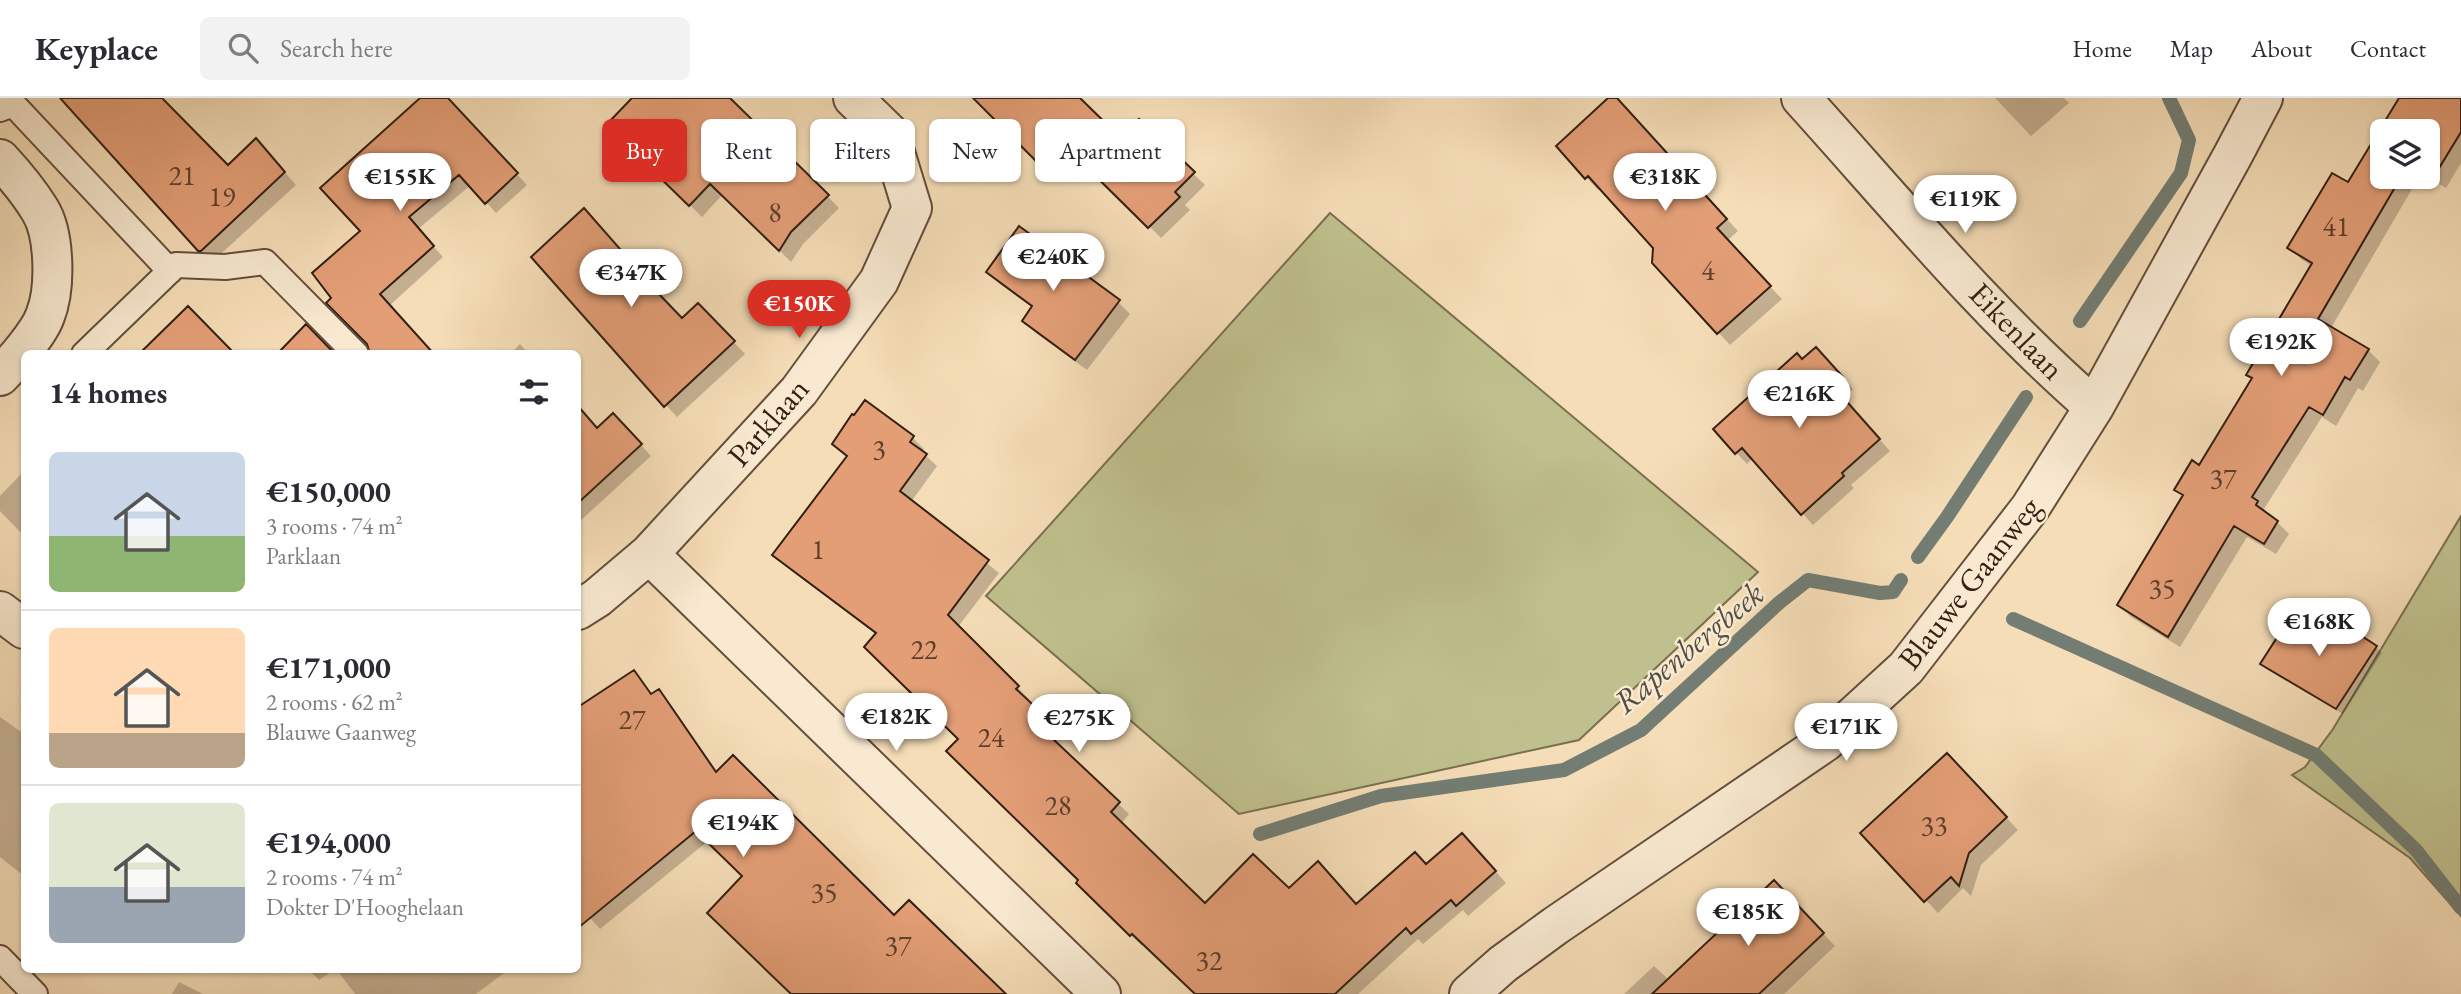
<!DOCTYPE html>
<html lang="en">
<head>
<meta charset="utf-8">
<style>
  body { margin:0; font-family:"EB Garamond",serif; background:#f2f2f3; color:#2b2b33; height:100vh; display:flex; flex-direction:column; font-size:26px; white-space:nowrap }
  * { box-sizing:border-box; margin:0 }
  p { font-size:23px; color:#7c7c81 }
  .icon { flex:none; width:38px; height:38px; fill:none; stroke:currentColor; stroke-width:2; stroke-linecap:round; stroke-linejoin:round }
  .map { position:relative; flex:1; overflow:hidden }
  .panel { position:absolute; left:21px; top:252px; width:560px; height:623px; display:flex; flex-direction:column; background:#fff; border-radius:10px; box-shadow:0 2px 5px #0004 }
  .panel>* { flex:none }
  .guide { position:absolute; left:602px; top:21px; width:665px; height:63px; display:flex; gap:14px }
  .fabs { position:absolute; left:2370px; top:21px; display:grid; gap:14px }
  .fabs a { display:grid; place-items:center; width:70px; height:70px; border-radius:10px; background:#fff; box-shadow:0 2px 5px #0004; font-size:35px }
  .price { position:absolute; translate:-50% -60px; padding:0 16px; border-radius:24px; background:#fff; color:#222; font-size:23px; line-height:46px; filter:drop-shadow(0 2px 4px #0008) }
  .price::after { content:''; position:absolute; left:50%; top:42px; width:21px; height:16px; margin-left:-10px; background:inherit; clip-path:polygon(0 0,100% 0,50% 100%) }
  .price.selected { background:#d93025; color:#fff }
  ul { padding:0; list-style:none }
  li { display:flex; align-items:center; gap:21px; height:175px; padding:0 28px }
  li+li { border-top:2px solid #e1e1e2 }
  li span { display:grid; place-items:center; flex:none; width:196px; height:140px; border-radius:10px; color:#555 }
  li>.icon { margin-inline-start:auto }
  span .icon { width:84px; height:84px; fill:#fffc; stroke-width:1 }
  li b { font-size:30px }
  h2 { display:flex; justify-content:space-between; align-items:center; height:84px; padding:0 28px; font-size:30px }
  .pill { padding:0 24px; border-radius:10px; background:#fff; box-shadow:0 2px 5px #0004; font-size:24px; line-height:63px }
  .pill.selected { background:#d93025; color:#fff }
  header { display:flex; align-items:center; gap:42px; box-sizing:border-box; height:98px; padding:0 35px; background:#fff; border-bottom:2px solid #e1e1e2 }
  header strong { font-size:33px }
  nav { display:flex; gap:38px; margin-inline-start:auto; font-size:24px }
  .search { width:490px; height:63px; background:#f2f2f3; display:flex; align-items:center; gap:18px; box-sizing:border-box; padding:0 24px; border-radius:10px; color:#7c7c81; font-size:26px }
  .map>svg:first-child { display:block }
  .green { fill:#bfc08d; stroke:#797050; stroke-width:2 }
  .shadow { fill:#0003 }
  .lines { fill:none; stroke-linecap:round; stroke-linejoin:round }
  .stream { stroke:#737d73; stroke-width:14 }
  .building { fill:#e39e76; stroke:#331f13; stroke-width:2 }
  .lane-casing { stroke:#644e3c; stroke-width:28 }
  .street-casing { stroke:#644e3c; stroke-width:42 }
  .lane { stroke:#f8e9d0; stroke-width:24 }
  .street { stroke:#f8e9d0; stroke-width:38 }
  .labels { text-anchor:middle; stroke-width:5; stroke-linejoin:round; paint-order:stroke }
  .number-label { font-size:28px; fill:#5f3f2c }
  .street-label { font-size:32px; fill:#331f13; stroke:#f8e9d0 }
  .water-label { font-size:33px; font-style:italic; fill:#534e43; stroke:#f8e9d0 }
</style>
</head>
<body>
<header>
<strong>Keyplace</strong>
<div class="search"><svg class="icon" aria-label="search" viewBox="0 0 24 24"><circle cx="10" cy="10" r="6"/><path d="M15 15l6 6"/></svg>Search here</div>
<nav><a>Home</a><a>Map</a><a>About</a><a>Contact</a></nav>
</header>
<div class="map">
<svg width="2461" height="896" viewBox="0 0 2461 896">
  <rect width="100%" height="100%" fill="#f5ddb7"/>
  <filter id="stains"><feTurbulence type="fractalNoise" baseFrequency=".00286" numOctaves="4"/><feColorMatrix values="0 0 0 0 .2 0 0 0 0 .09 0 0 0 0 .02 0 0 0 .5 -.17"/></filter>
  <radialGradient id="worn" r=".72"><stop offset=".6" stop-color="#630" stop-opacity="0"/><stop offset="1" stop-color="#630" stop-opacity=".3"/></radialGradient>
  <path class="green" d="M1330 115 1758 474 1579 642 1239 716 986 498Z
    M2461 418V818L2410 760 2292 677 2305 669 2333 631Z"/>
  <path class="shadow" d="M62 0H161L228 69 268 55 296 87 212 164Z
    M443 0 455 9 527 87 496 115 471 87 418 131 443 159 389 208 333 200 362 133Z
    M635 0H731L839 110 803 146 791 164 723 96 702 119 609 27Z
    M975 0H1077L1120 41 1139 23 1205 87 1185 107 1190 112 1161 140 1071 51 1049 73Z
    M1611 0H1615L1625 10 1738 133 1727 143 1782 201 1730 247 1654 164 1655 149 1600 89 1598 92 1558 48Z
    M1995 0H2064L2069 5 2031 38Z
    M2401 0H2461V65L2446 90 2427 79V33H2382V79H2419L2331 230 2368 252 2380 264 2363 293 2358 290 2336 328 2322 319 2264 411 2289 436 2276 456 2247 439 2180 549 2131 519 2119 507 2184 399 2176 392 2200 370 2253 282 2248 277 2312 168 2301 161 2289 149 2349 87Z
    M595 124 644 180 643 181 682 222 710 218 745 256 677 319 666 307Z
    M988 174 1118 204 1130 216 1087 272 1036 235 1024 223 1033 210 1000 186Z
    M520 246 529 256H510Z
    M1826 262 1853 291 1843 300 1890 353 1851 387 1854 390 1813 427 1753 360 1747 366 1715 332 1802 263Z
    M578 309 597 331 624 328 651 358 578 425Z
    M913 340 924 351 922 354 937 368 911 404 999 475 958 529 1029 601 1026 603 1053 629 1047 637 1129 716 1121 726 1205 808 1289 792 1356 808 1427 768 1473 748 1506 785 1468 818 1463 812 1423 846 1418 841 1358 896H1197L1145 845 1142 848 1078 784 1080 782 960 641 877 537 785 467 774 456 848 359 834 346Z
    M24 373V438L0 413V398Z
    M2336 541 2376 549 2382 555 2343 616 2268 572 2262 566Z
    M633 574 653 597 659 593 669 604 718 675 894 819 1004 896H793L744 778 708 743 600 831 583 812 578 816V611Z
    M0 619 24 636V778L0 759Z
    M1959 669 2018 732 1981 767 1971 798 1963 790 1938 815 1862 735Z
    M1774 784 1835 848 1784 896H1624L1654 868 1669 882Z
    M309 872H334L319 882Z
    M337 872H508L476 896H355Z
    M179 884 203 896H172Z"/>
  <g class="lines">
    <path class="stream" d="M2080 223 2181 75 2189 42 2169 0
      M1918 459 1947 419 2026 299
      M2013 521 2316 657 2416 752 2461 810
      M1260 736 1381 698 1564 672 1641 632 1780 504 1808 482 1880 495 1893 494 1901 482"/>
  </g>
  <path class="building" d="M60 0H162L228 67 256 40 285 74 201 153H198Z
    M420 0H448L518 75 485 106 459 77 409 119 434 148 380 196 434 256H370L367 246 326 205 331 200 312 175 360 133 320 90Z
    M632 0H730L829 97 791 134 779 153 710 86 689 108 606 27Z
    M973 0H1080L1120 39 1139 21 1195 74 1175 94 1180 99 1148 130 1058 41 1036 63Z
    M1608 0H1617L1727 121 1717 130 1771 188 1717 236 1652 165 1653 150 1588 78 1585 81 1556 48Z
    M2399 0H2461V34L2433 80 2427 76V33H2382V79H2401L2318 221 2369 251 2350 282 2345 279 2323 317 2309 309 2252 399 2258 403 2256 407 2278 423 2264 446 2234 428 2168 539 2117 507 2183 397 2174 392 2192 362 2199 367 2252 280 2246 277 2312 165 2287 150 2332 75 2348 84Z
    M584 110 634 167 633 169 682 220 698 205 735 243 664 309 531 159Z
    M1019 128 1120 202 1075 262 1022 223 1032 208 986 174Z
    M188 208 235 256H139Z
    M306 226 335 256H277Z
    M1816 249 1843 279 1833 288 1880 341 1842 375 1844 378 1801 417 1742 350 1735 356 1713 331 1797 255 1802 261Z
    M865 302 914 338 910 344 927 356 900 393 989 462 948 517 1019 588 1016 591 1043 616 1036 625 1120 704 1111 714 1205 805 1253 756 1289 790 1318 763 1356 806 1415 754 1426 766 1462 735 1496 773 1456 808 1451 802 1411 836 1406 830 1335 896H1195L1132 836 1130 838 1076 785 1078 782 946 653 958 641 864 549 876 535 772 457 847 358 832 346 852 316 854 317Z
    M578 308 597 330 613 315 642 346 578 405Z
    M2294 513 2335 538 2343 526 2377 548 2336 611 2260 566Z
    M634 572 651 596 659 591 716 674 733 657 894 817 909 802 1006 896H791L707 815 742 778 696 733 578 830V609Z
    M1947 655 2007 719 1969 755 1959 788 1951 779 1924 804 1860 735Z
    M1774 782 1824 835 1759 896H1652L1734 819 1732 807 1753 802Z"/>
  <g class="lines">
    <g class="lane-casing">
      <path id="lane" d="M0 11 13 6 170 173
        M84 256 176 167 225 169 265 164 356 256
        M0 860 35 896"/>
    </g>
    <g class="street-casing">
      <path id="street" d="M1801 0C1896 105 1987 216 2094 309
        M0 61C14 76 29 94 40 112 55 136 56 191 45 218 39 235 13 265 0 278
        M649 456 1101 896
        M578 512 597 500 649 456 799 293 879 183 912 110 889 35 853 0
        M0 513 24 531
        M1469 896 1503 866 1555 828 1825 644 1906 570 2030 410 2094 309 2233 57 2263 0"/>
    </g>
    <use href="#lane" class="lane"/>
    <use href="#street" class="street"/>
  </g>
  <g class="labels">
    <g class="number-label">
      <text x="182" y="87">21</text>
      <text x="222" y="108">19</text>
      <text x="775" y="124">8</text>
      <text x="2336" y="138">41</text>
      <text x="1708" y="182">4</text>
      <text x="879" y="361">3</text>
      <text x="2223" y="390">37</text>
      <text x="818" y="461">1</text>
      <text x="2162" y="500">35</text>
      <text x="924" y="561">22</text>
      <text x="632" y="631">27</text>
      <text x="991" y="649">24</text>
      <text x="1058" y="717">28</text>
      <text x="1934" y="737">33</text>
      <text x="824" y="804">35</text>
      <text x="898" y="857">37</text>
      <text x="1209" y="872">32</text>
    </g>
    <g class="street-label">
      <text transform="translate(2017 233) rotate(46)" y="11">Eikenlaan</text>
      <text transform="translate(768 324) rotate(-49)" y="11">Parklaan</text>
      <text transform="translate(1969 485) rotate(-52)" y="11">Blauwe Gaanweg</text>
    </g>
    <g class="water-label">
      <text transform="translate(1688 549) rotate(-40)" y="12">Rapenbergbeek</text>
    </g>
  </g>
  <rect width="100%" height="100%" filter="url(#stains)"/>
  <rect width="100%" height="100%" fill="url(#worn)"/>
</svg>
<div class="fabs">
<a><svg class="icon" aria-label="layers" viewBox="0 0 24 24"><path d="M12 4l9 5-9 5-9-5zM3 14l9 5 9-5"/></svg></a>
</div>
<b class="price" style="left:400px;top:115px">€155K</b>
<b class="price" style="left:1665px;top:115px">€318K</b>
<b class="price" style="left:1965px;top:137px">€119K</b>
<b class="price" style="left:1053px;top:195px">€240K</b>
<b class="price" style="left:631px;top:211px">€347K</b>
<b class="price selected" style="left:799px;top:242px">€150K</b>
<b class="price" style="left:2281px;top:280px">€192K</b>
<b class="price" style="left:1799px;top:332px">€216K</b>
<b class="price" style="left:2319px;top:560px">€168K</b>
<b class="price" style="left:896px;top:655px">€182K</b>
<b class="price" style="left:1079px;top:656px">€275K</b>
<b class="price" style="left:1846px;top:665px">€171K</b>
<b class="price" style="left:743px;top:761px">€194K</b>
<b class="price" style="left:1748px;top:850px">€185K</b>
<div class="guide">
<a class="pill selected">Buy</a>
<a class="pill">Rent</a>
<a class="pill">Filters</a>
<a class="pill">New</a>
<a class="pill">Apartment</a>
</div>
<section class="panel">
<h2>14 homes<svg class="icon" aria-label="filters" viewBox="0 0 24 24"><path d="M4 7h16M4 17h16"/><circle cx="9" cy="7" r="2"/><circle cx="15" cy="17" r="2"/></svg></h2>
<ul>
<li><span style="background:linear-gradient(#c9d6e8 60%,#8fb573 0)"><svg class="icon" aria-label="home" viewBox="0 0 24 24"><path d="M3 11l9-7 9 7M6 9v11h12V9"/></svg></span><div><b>€150,000</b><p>3 rooms · 74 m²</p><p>Parklaan</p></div></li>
<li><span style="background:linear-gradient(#ffd9b3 75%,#b9a48a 0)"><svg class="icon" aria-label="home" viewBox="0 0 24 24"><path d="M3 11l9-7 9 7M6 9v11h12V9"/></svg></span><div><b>€171,000</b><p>2 rooms · 62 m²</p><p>Blauwe Gaanweg</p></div></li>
<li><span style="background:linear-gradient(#dfe7d0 60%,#9aa5b1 0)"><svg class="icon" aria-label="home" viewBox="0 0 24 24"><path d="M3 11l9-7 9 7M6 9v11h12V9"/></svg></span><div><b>€194,000</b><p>2 rooms · 74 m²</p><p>Dokter D'Hooghelaan</p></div></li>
</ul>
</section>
</div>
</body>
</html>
